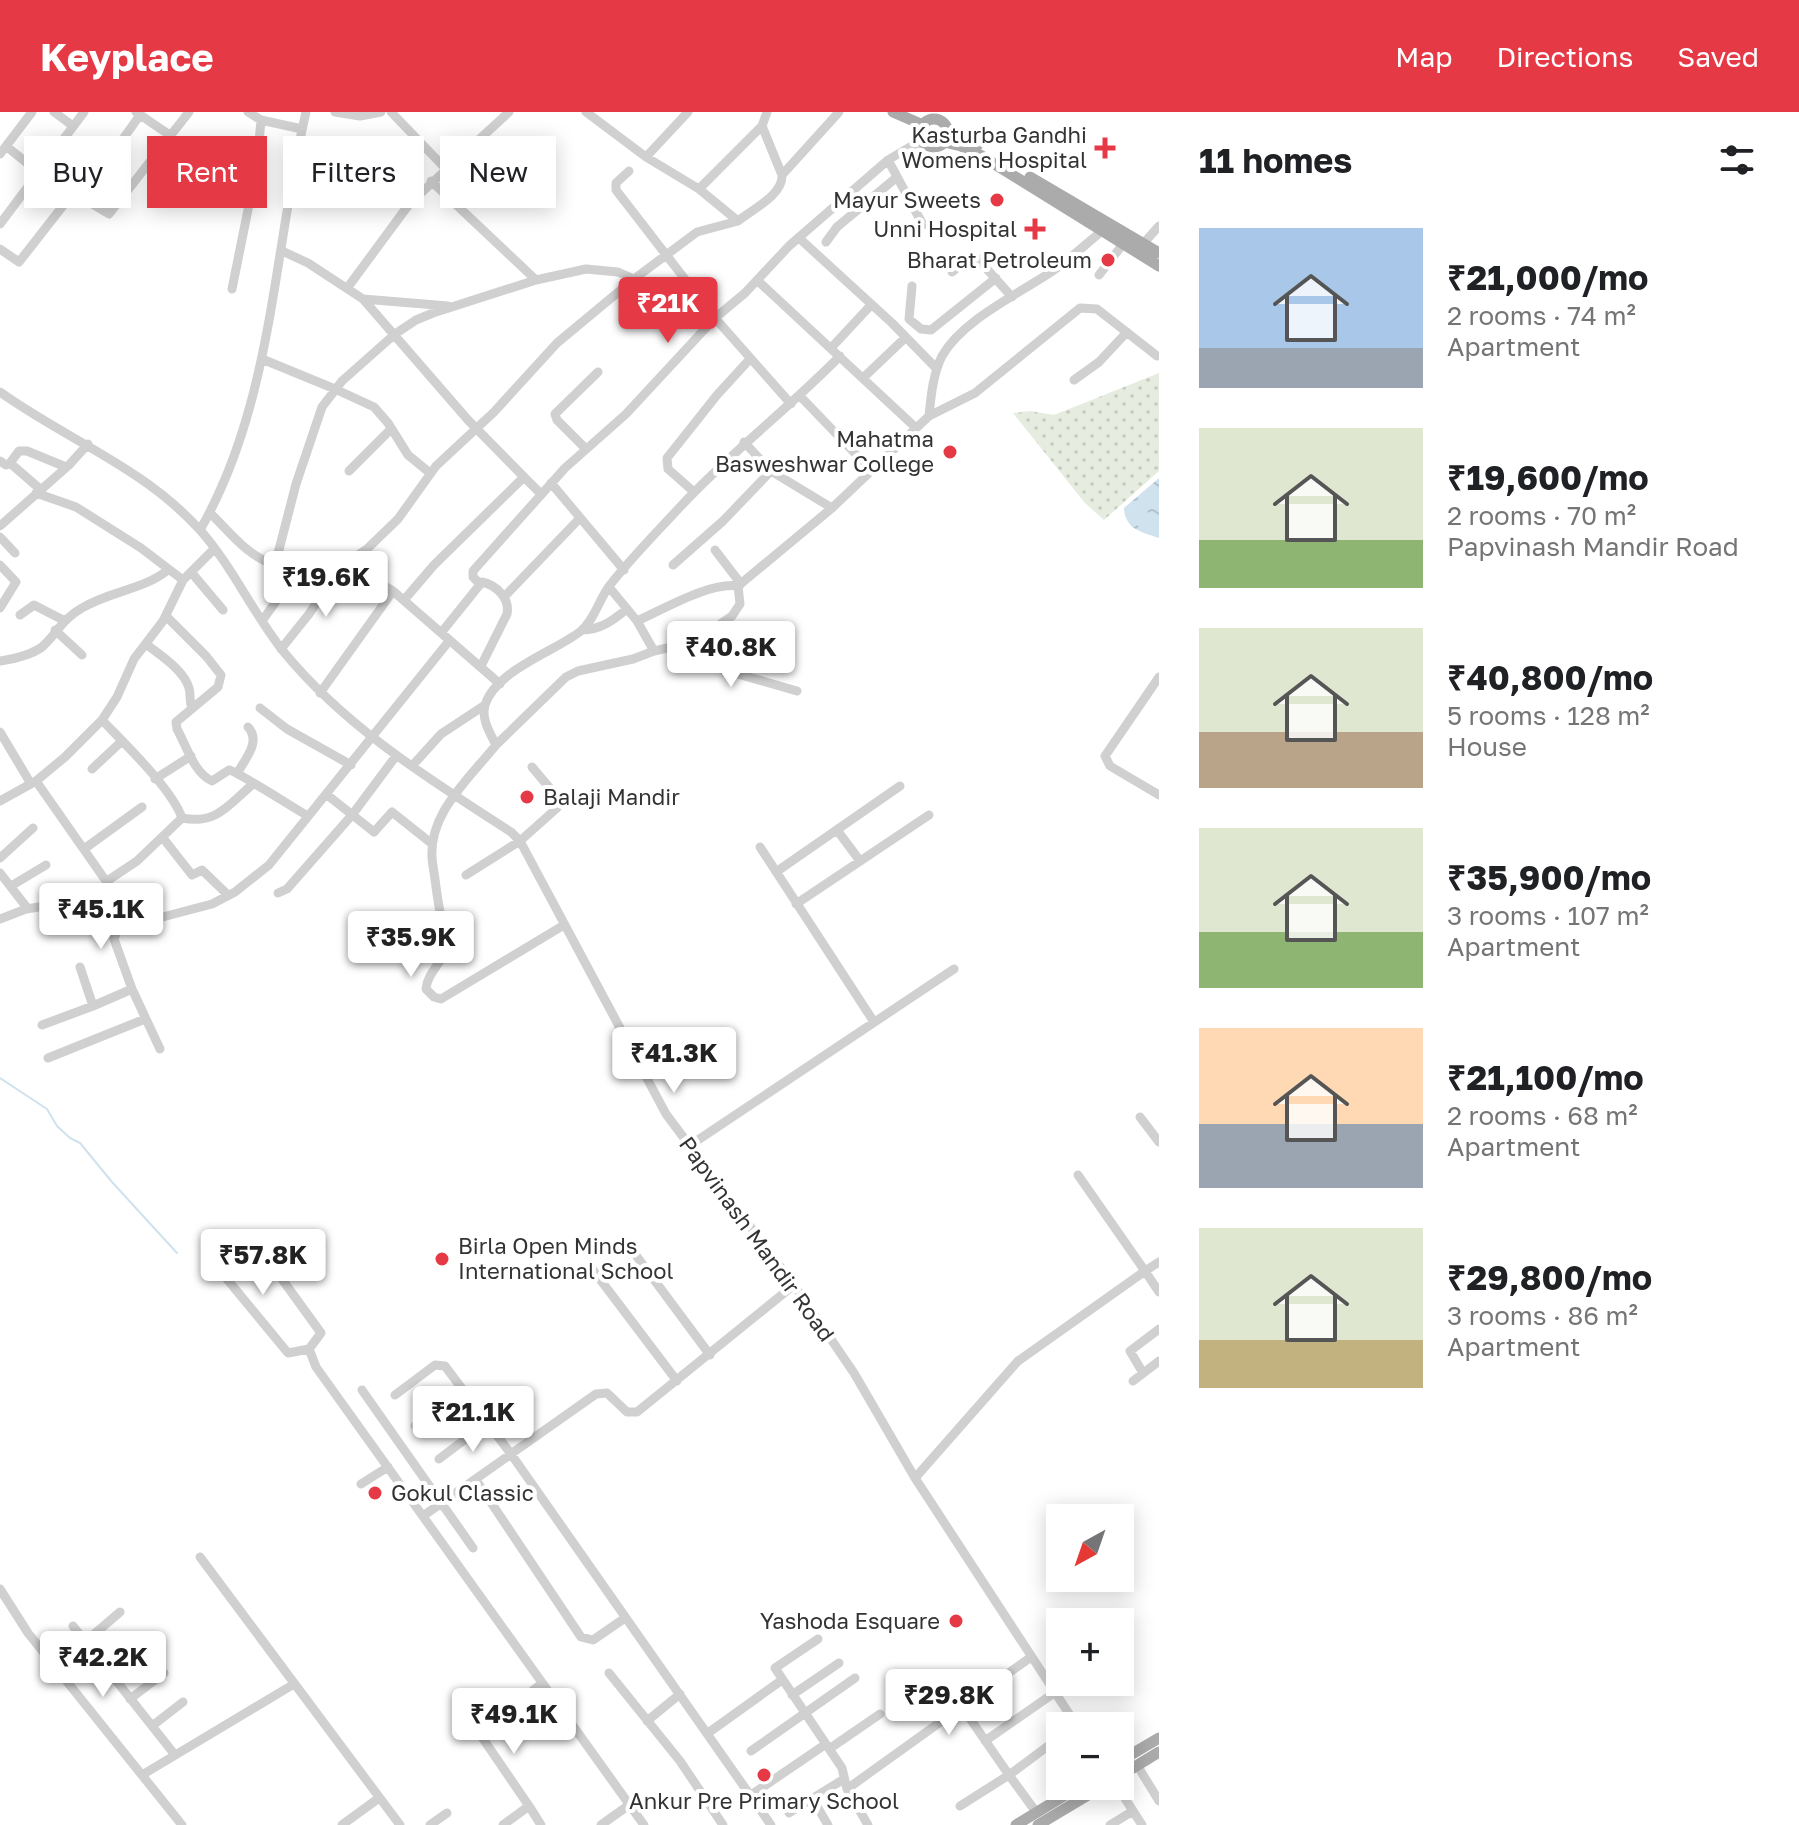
<!DOCTYPE html>
<html lang="en">
<head>
<meta charset="utf-8">
<style>
  body { margin:0; font-family:"Golos Text",sans-serif; background:#f2f2f2; color:#202124; height:100vh; display:flex; flex-direction:column; font-size:30px; white-space:nowrap }
  * { box-sizing:border-box; margin:0 }
  p { font-size:26px; color:#757577 }
  .icon { flex:none; width:44px; height:44px; fill:none; stroke:currentColor; stroke-width:2; stroke-linecap:round; stroke-linejoin:round }
  .map { position:relative; flex:1; overflow:hidden }
  .side { display:flex; flex-direction:column; background:#fff; width:640px }
  .side>* { flex:none }
  .top-card { position:absolute; left:24px; top:24px; width:760px; height:72px; display:flex; gap:16px }
  .needle { width:52px; rotate:220deg }
  .fabs { position:absolute; left:1046px; top:1392px; display:grid; gap:16px }
  .fabs a { display:grid; place-items:center; width:88px; height:88px; border-radius:0px; background:#fff; box-shadow:0 4px 20px #0003; font-size:40px }
  .price { position:absolute; translate:-50% -68px; padding:0 18px; border-radius:8px; background:#fff; color:#222; font-size:26px; line-height:52px; filter:drop-shadow(0 2px 4px #0008) }
  .price::after { content:''; position:absolute; left:50%; top:48px; width:24px; height:18px; margin-left:-12px; background:inherit; clip-path:polygon(0 0,100% 0,50% 100%) }
  .price.selected { background:#e63946; color:#fff }
  ul { padding:0; list-style:none }
  li { display:flex; align-items:center; gap:24px; height:200px; padding:0 40px }
  li span { display:grid; place-items:center; flex:none; width:224px; height:160px; border-radius:0px; color:#555 }
  li>.icon { margin-inline-start:auto }
  span .icon { width:96px; height:96px; fill:#fffc; stroke-width:1 }
  li b { font-size:34px }
  h2 { display:flex; justify-content:space-between; align-items:center; height:96px; padding:0 40px; font-size:34px }
  .pill { padding:0 28px; border-radius:0px; background:#fff; box-shadow:0 4px 20px #0003; font-size:28px; line-height:72px }
  .pill.selected { background:#e63946; color:#fff }
  header { display:flex; align-items:center; gap:48px; box-sizing:border-box; height:112px; padding:0 40px; background:#e63946; color:#fff }
  header strong { font-size:38px }
  nav { display:flex; gap:44px; margin-inline-start:auto; font-size:28px }
  main { display:flex; flex:1; min-height:0 }
  .map>svg:first-child { display:block }
  .grass { fill:url(#grass-dots) }
  .water { fill:url(#water-ripples) }
  .lines { fill:none; stroke-linecap:round; stroke-linejoin:round }
  .stream { stroke:#cfe2ee; stroke-width:2 }
  .minor { stroke:#d0d0d0; stroke-width:9 }
  .major { stroke:#ababab; stroke-width:11 }
  .poi-dot { fill:#e63946; stroke:#fff; stroke-width:3 }
  .labels { text-anchor:middle; stroke-width:8; stroke-linejoin:round; paint-order:stroke }
  .poi-label { font-size:22px; fill:#333; stroke:#fff; text-anchor:end }
  .street-label { font-size:22px; fill:#333; stroke:#fff }
</style>
</head>
<body>
<header>
<strong>Keyplace</strong>
<nav><a>Map</a><a>Directions</a><a>Saved</a></nav>
</header>
<main>
<div class="map">
<svg width="1159" height="1713" viewBox="0 0 1159 1713">
  <defs>
    <pattern id="grass-dots" width="8" height="8" patternUnits="userSpaceOnUse" patternTransform="scale(2)"><rect width="8" height="8" fill="#e6ecdf"/><path d="M2 2h.1M6 6h.1" fill="none" stroke="#c6cbc0" stroke-width="1.8" stroke-linecap="round"/></pattern>
    <pattern id="water-ripples" width="26" height="14" patternUnits="userSpaceOnUse" patternTransform="scale(2)"><rect width="26" height="14" fill="#cfe2ee"/><path d="M2 4q2-2 4 0t4 0M15 11q2-2 4 0t4 0" fill="none" stroke="#b2c2cd"/></pattern>
  </defs>
  <rect width="100%" height="100%" fill="#fff"/>
  <path class="grass" d="M1159 261V359L1104 408 1085 391 1013 301 1030 299 1054 303Z"/>
  <path class="water" d="M1159 366V426C1141 420 1125 417 1124 396Z"/>
  <g class="lines">
    <path class="stream" d="M0 966 47 997 57 1014 70 1026 80 1031 112 1070 177 1141"/>
    <path class="minor" d="M54 0 73 14
      M136 0 171 24
      M248 0 261 8 302 17
      M335 0 360 4 381 0
      M391 0 445 56
      M586 0 646 45 699 77 738 109C753 97 783 83 782 63L762 14 699 77
      M762 14 767 0
      M6 34 38 60 109 102 189 0
      M0 42 32 0
      M646 45 688 0
      M888 48 923 113
      M629 59 616 71V78L715 206 791 292
      M782 63 839 0
      M431 69 536 168
      M81 86 140 3
      M0 112 84 0
      M799 126 892 211 937 257
      M826 130 837 115 897 65
      M1141 134 1159 114
      M0 137 19 150 73 81
      M282 139 308 151 363 187 468 308 524 365 434 453 404 488
      M952 160 968 147 977 146 1012 185
      M1099 163 1123 132
      M757 168 915 315
      M912 174 909 207 921 217 931 218 996 166
      M348 175 410 91 509 0
      M232 177 257 53 261 8
      M363 187 448 194
      M831 236 871 193
      M262 247 335 277 374 295 388 311 408 343 430 361
      M863 266 906 225
      M1074 268 1099 250 1127 220
      M0 280C67 328 143 355 200 418 232 454 253 501 283 539 345 615 429 667 511 720L520 729 666 1002 794 1173 854 1261 915 1366 1077 1614
      M800 284 870 357
      M929 304C931 284 933 262 942 244 963 207 1019 182 1054 158 1071 146 1086 132 1102 119
      M744 330 771 359 832 396
      M585 336 557 308 555 302 598 260
      M0 349 6 353 10 351 19 339H27L66 355
      M10 351 40 377
      M349 359 391 317
      M524 365 541 382
      M551 371 624 458
      M694 380 668 357 667 346 717 283 749 248
      M36 381 76 395 141 436 183 468
      M210 401C229 419 247 444 273 452 293 458 315 453 335 455 347 456 382 472 393 479
      M0 414 69 353 88 332
      M200 418C273 291 273 140 306 0
      M0 425 15 441
      M715 438 741 472
      M0 453 16 470 0 496
      M275 453 296 372 322 295 342 269 395 222 416 208 433 201 536 168 586 157 618 160 634 167 697 120 738 109
      M673 453 723 409 771 359
      M191 460 223 498
      M480 472 473 465V459L565 356 626 302 715 206 745 181 789 134 888 48 915 32 925 31
      M609 475 637 509C664 497 709 470 738 474
      M505 484 580 406
      M20 503 34 493 65 509
      M166 504 206 544 221 563 218 575 176 610 177 617C186 633 194 661 212 669L229 658C237 659 295 697 308 704
      M262 509 287 474
      M637 509 654 539
      M55 518 82 543
      M582 518C601 518 613 508 627 497
      M441 521 482 470C496 473 510 486 507 502L481 554
      M694 530 714 552 724 558 797 579
      M146 532C160 543 184 558 189 576 191 583 189 589 192 596
      M281 537 309 502 340 455 367 437 398 407 436 354 494 300 557 231 634 167
      M0 549C13 547 31 543 42 535 56 523 62 507 82 496 110 479 143 478 168 458
      M1159 565 1105 644 1110 654 1159 683
      M320 581 393 479 500 572
      M260 596 287 617 351 653
      M102 608C124 631 172 677 182 706L137 749 107 769
      M0 620 31 672
      M496 633 566 565 578 559 633 547 654 539 694 530 732 504 740 492 738 474 832 396 929 304 975 281 1080 196 1097 197 1157 244
      M412 654 441 622 485 593
      M92 657 122 629
      M238 660C246 646 261 629 248 615
      M155 667 191 644
      M36 669 136 812 212 792 235 780 269 753 449 529
      M326 682 374 720 392 700 431 731
      M0 689 36 669 65 645 102 608 117 585 134 547 163 509 183 468 214 437
      M182 706C217 713 228 693 253 672
      M837 718 860 749
      M163 726 192 763 202 758 228 783
      M760 735 874 910
      M84 737 142 695
      M0 746 33 716
      M776 760 900 674
      M0 761 28 797
      M466 763 520 729 557 696 558 686 532 655
      M11 774 46 753
      M278 781 287 777 352 703 396 644
      M796 792 929 703
      M0 807 26 797 84 788 109 773
      M564 813 441 887 434 885 426 877C427 859 448 847 448 827 448 819 443 812 441 804 437 788 436 771 433 754 424 705 468 668 496 633 490 621 481 607 485 593 496 558 554 540 581 519 595 507 599 487 610 473 631 446 657 420 680 395 730 341 788 297 840 244
      M80 855 93 894 132 877 114 827 118 817 136 812
      M132 877 160 937
      M42 913 93 894
      M48 946 145 907
      M1140 1005 1159 1030
      M689 1034 954 857
      M1078 1063 1145 1159 1159 1150
      M626 1130 710 1243
      M593 1158 677 1269
      M309 1237 288 1241 212 1149 253 1127 321 1221 309 1237 316 1255 644 1713
      M1143 1261 1130 1239 1159 1217
      M1133 1269 1159 1249
      M362 1278 473 1436
      M395 1283 435 1253 445 1254 511 1342 771 1713
      M415 1314 464 1278
      M439 1347 488 1310
      M915 1366 1018 1249 1145 1159 1159 1180
      M476 1368 581 1525 593 1528 625 1506
      M361 1372 388 1355
      M423 1404 596 1282 607 1281 627 1300H637L794 1173
      M200 1445 400 1713
      M0 1477 28 1521 182 1713
      M73 1514 175 1643
      M818 1527 775 1556 842 1656 847 1677 868 1713
      M85 1530 120 1500
      M108 1559 143 1531
      M609 1561 680 1649 723 1713
      M792 1583 839 1551
      M130 1587 164 1561
      M512 1595 541 1572
      M962 1595 1009 1663 1060 1625
      M647 1609 680 1582
      M473 1612 529 1694
      M152 1614 183 1590
      M708 1621 782 1568
      M985 1629 1054 1581
      M829 1637 880 1602
      M751 1639 855 1566
      M1137 1653 1159 1689
      M142 1663 294 1572
      M1117 1674 1142 1713
      M847 1677 1031 1545
      M751 1683 826 1632
      M812 1686 828 1713
      M960 1694 1009 1663 1036 1700
      M789 1701 844 1667
      M342 1713 379 1686
      M430 1713 447 1701
      M503 1713 529 1694 541 1713
      M601 1713 629 1693
      M1110 1713 1133 1699"/>
    <path class="major" d="M893 0 923 13
      M920 21a14 14 0 1 1 28 0a14 14 0 1 1-28 0Z
      M947 16 977 34
      M944 30 961 34 980 43 1159 154
      M1030 65 1159 141
      M1120 1649 1159 1626
      M1120 1664 1159 1640
      M1016 1713 1080 1674
      M1038 1713 1103 1674"/>
  </g>
  <g class="poi-dot">
    <path d="M1101 24h8v8h8v8h-8v8h-8v-8h-8v-8h8z"/>
    <circle cx="997" cy="88" r="8"/>
    <path d="M1031 105h8v8h8v8h-8v8h-8v-8h-8v-8h8z"/>
    <circle cx="1108" cy="148" r="8"/>
    <circle cx="950" cy="340" r="8"/>
    <circle cx="527" cy="685" r="8"/>
    <circle cx="442" cy="1147" r="8"/>
    <circle cx="375" cy="1381" r="8"/>
    <circle cx="956" cy="1509" r="8"/>
    <circle cx="764" cy="1663" r="8"/>
  </g>
  <g class="labels">
    <g class="poi-label">
      <text x="1087" y="31">Kasturba Gandhi<tspan x="1087" dy="25">Womens Hospital</tspan></text>
      <text x="981" y="96">Mayur Sweets</text>
      <text x="1017" y="125">Unni Hospital</text>
      <text x="1092" y="156">Bharat Petroleum</text>
      <text x="934" y="335">Mahatma<tspan x="934" dy="25">Basweshwar College</tspan></text>
      <text x="543" y="693" text-anchor="start">Balaji Mandir</text>
      <text x="458" y="1142" text-anchor="start">Birla Open Minds<tspan x="458" dy="25">International School</tspan></text>
      <text x="391" y="1389" text-anchor="start">Gokul Classic</text>
      <text x="940" y="1517">Yashoda Esquare</text>
      <text x="764" y="1697" text-anchor="middle">Ankur Pre Primary School</text>
    </g>
    <g class="street-label">
      <text transform="translate(757 1127) rotate(54)" y="8">Papvinash Mandir Road</text>
    </g>
  </g>
</svg>
<div class="fabs">
<a><svg class="needle" viewBox="-14 -14 28 28"><path d="M0-13l5 13h-10z" fill="#e53935"/><path d="M0 13l5-13h-10z" fill="#757577"/></svg></a>
<a>+</a>
<a>−</a>
</div>
<b class="price selected" style="left:668px;top:233px">₹21K</b>
<b class="price" style="left:326px;top:507px">₹19.6K</b>
<b class="price" style="left:731px;top:577px">₹40.8K</b>
<b class="price" style="left:101px;top:839px">₹45.1K</b>
<b class="price" style="left:411px;top:867px">₹35.9K</b>
<b class="price" style="left:674px;top:983px">₹41.3K</b>
<b class="price" style="left:263px;top:1185px">₹57.8K</b>
<b class="price" style="left:473px;top:1342px">₹21.1K</b>
<b class="price" style="left:103px;top:1587px">₹42.2K</b>
<b class="price" style="left:949px;top:1625px">₹29.8K</b>
<b class="price" style="left:514px;top:1644px">₹49.1K</b>
<div class="top-card">
<a class="pill">Buy</a>
<a class="pill selected">Rent</a>
<a class="pill">Filters</a>
<a class="pill">New</a>
</div>
</div>
<section class="side">
<h2>11 homes<svg class="icon" aria-label="filters" viewBox="0 0 24 24"><path d="M4 7h16M4 17h16"/><circle cx="9" cy="7" r="2"/><circle cx="15" cy="17" r="2"/></svg></h2>
<ul>
<li><span style="background:linear-gradient(#a9c7e8 75%,#9aa5b1 0)"><svg class="icon" aria-label="home" viewBox="0 0 24 24"><path d="M3 11l9-7 9 7M6 9v11h12V9"/></svg></span><div><b>₹21,000/mo</b><p>2 rooms · 74 m²</p><p>Apartment</p></div></li>
<li><span style="background:linear-gradient(#dfe7d0 70%,#8fb573 0)"><svg class="icon" aria-label="home" viewBox="0 0 24 24"><path d="M3 11l9-7 9 7M6 9v11h12V9"/></svg></span><div><b>₹19,600/mo</b><p>2 rooms · 70 m²</p><p>Papvinash Mandir Road</p></div></li>
<li><span style="background:linear-gradient(#dfe7d0 65%,#b9a48a 0)"><svg class="icon" aria-label="home" viewBox="0 0 24 24"><path d="M3 11l9-7 9 7M6 9v11h12V9"/></svg></span><div><b>₹40,800/mo</b><p>5 rooms · 128 m²</p><p>House</p></div></li>
<li><span style="background:linear-gradient(#dfe7d0 65%,#8fb573 0)"><svg class="icon" aria-label="home" viewBox="0 0 24 24"><path d="M3 11l9-7 9 7M6 9v11h12V9"/></svg></span><div><b>₹35,900/mo</b><p>3 rooms · 107 m²</p><p>Apartment</p></div></li>
<li><span style="background:linear-gradient(#ffd9b3 60%,#9aa5b1 0)"><svg class="icon" aria-label="home" viewBox="0 0 24 24"><path d="M3 11l9-7 9 7M6 9v11h12V9"/></svg></span><div><b>₹21,100/mo</b><p>2 rooms · 68 m²</p><p>Apartment</p></div></li>
<li><span style="background:linear-gradient(#dfe7d0 70%,#c2b280 0)"><svg class="icon" aria-label="home" viewBox="0 0 24 24"><path d="M3 11l9-7 9 7M6 9v11h12V9"/></svg></span><div><b>₹29,800/mo</b><p>3 rooms · 86 m²</p><p>Apartment</p></div></li>
</ul>
</section>
</main>
</body>
</html>
